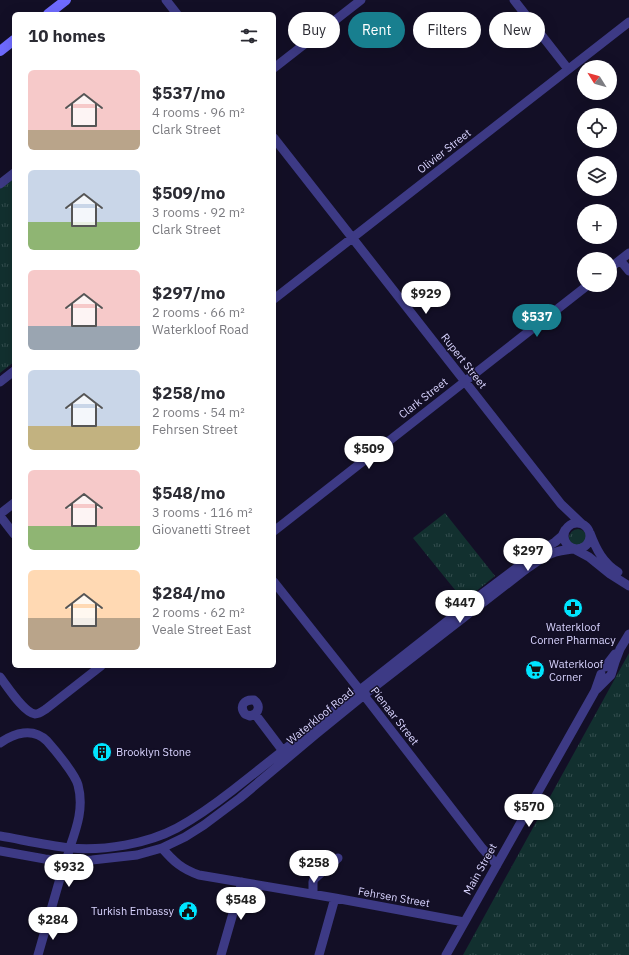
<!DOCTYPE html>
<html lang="en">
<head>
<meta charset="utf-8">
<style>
  body { margin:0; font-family:"IBM Plex Sans",sans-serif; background:#f7f7f7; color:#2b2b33; height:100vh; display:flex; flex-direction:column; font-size:15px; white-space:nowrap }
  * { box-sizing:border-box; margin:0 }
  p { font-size:13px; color:#7c7c81 }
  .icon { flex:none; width:22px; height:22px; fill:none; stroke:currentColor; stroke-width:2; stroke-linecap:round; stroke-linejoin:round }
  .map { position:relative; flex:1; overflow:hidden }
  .details { position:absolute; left:12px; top:12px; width:264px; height:656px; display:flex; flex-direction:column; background:#fff; border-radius:6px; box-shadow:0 4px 16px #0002 }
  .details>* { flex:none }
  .guide { position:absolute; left:288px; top:12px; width:281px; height:36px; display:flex; gap:8px }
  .needle { width:26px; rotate:307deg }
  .fabs { position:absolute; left:577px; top:60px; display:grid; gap:8px }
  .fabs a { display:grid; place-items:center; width:40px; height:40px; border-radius:50%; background:#fff; box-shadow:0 4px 16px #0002; font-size:20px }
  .price { position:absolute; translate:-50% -34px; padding:0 9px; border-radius:14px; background:#fff; color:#222; font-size:13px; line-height:26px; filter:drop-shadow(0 1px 2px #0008) }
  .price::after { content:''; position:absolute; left:50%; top:24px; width:12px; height:9px; margin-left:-6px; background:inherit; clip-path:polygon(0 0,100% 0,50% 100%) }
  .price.selected { background:#187f8f; color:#fff }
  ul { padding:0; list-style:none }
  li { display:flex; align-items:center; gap:12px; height:100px; padding:0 16px }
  li span { display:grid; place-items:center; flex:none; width:112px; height:80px; border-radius:6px; color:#555 }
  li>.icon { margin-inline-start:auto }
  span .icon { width:48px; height:48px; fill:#fffc; stroke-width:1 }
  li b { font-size:17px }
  h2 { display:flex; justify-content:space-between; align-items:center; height:48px; padding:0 16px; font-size:17px }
  .chip { padding:0 14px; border-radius:18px; background:#fff; box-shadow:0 4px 16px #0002; font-size:14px; line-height:36px }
  .chip.selected { background:#187f8f; color:#fff }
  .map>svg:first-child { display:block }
  .grass { fill:url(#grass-tufts) }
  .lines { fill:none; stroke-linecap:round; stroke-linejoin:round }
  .street { stroke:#3d3a85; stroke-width:9 }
  .secondary { stroke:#6f6bff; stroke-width:10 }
  .labels { text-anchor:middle; stroke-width:3; stroke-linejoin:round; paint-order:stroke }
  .street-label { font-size:11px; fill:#d9d4ff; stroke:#130f26 }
  .poi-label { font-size:11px; fill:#d9d4ff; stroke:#130f26; text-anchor:start }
</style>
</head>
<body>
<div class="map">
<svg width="629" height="955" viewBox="0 0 629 955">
  <defs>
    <pattern id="grass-tufts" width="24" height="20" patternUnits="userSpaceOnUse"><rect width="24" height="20" fill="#12302f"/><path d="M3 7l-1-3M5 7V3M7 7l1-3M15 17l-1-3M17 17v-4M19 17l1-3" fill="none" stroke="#344d4e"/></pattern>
  </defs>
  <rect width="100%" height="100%" fill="#130f26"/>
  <path class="grass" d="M14 176V362L0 373V187Z
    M445 513 495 576 464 601 413 538Z
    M569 538a9 9 0 1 1 18 0a9 9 0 1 1-18 0Z
    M629 653V955H463Z"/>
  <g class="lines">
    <path class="street" d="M166 0 177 14
      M514 0 568 69
      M274 68 361 0
      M274 138 561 504 582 524
      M0 184 14 173
      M620 260 629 271
      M610 268 629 253
      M274 299 629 22
      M0 382 14 371
      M0 514 14 503
      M0 516 14 534
      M564 536a13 13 0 1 1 26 0a13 13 0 1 1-26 0Z
      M274 531 588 285
      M590 533C596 549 603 563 618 572
      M576 550 589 557 610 574 629 586
      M274 582 370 703 482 848 497 865
      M605 667 615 654
      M0 677C7 686 24 713 35 714 39 714 43 711 46 709L101 666
      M597 689 611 675 615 662 620 649 629 634
      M255 714 250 716 245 714C239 706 244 699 254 700 259 704 260 709 255 714L286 755
      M0 743C14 733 33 727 47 741 55 750 75 774 78 785 84 807 77 827 70 847 67 859 63 870 59 882 52 906 45 930 38 955
      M0 836C23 840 46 845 70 848 104 851 147 844 177 828 197 817 215 804 233 790L474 600 531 557 555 542 562 536 565 530
      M162 848C174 862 182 869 199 875L335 898 464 922
      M0 851 45 859 66 861 92 860 137 855 162 848 185 837 204 825 240 798 316 734 364 695 525 570C535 563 545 555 556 552 562 550 567 550 573 549
      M313 894V882L314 879 338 858
      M221 955 242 882
      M319 955 335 898
      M446 955 595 691 601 674"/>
    <path class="secondary" d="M48 14 66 0
      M0 51 14 40"/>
  </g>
  <defs>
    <g id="pharmacy-disc" transform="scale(1)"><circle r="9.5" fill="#00e5ff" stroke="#130f26"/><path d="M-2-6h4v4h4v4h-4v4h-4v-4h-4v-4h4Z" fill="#111"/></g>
    <g id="supermarket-disc" transform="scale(1)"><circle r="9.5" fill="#00e5ff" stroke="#130f26"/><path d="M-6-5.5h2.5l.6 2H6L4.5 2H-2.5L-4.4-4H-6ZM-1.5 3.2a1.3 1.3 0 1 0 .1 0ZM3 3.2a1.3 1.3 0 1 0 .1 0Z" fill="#111"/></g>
    <g id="building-disc" transform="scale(1)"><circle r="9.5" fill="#00e5ff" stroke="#130f26"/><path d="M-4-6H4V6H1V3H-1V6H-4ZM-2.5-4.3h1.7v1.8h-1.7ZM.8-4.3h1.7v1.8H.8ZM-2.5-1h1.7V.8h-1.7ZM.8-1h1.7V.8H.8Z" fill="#111"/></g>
    <g id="civic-disc" transform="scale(1)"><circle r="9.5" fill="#00e5ff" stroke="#130f26"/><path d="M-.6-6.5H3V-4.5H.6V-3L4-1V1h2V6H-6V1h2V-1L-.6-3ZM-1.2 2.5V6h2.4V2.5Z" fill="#111"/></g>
  </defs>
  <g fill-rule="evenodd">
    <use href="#pharmacy-disc" x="573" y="608"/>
    <use href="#supermarket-disc" x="535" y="670"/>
    <use href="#building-disc" x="102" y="752"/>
    <use href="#civic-disc" x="188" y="911"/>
  </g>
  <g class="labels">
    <g class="street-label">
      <text transform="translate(444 151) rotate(-38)" y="4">Olivier Street</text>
      <text transform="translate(464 361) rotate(52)" y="4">Rupert Street</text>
      <text transform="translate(423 398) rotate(-38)" y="4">Clark Street</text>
      <text transform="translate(320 716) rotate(-39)" y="4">Waterkloof Road</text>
      <text transform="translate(395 716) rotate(52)" y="4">Pienaar Street</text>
      <text transform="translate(480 869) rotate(-61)" y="4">Main Street</text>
      <text transform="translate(394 897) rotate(10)" y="4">Fehrsen Street</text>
    </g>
    <g class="poi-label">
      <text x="573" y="631" text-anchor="middle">Waterkloof<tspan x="573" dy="13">Corner Pharmacy</tspan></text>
      <text x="549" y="668">Waterkloof<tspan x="549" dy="13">Corner</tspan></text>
      <text x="116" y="756">Brooklyn Stone</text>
      <text x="174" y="915" text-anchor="end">Turkish Embassy</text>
    </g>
  </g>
</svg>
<div class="fabs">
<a><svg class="needle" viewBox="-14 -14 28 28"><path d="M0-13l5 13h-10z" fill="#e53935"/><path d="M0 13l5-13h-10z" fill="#7c7c81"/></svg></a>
<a><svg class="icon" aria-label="locate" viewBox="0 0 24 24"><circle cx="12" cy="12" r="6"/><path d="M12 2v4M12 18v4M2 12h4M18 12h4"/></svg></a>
<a><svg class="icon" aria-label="layers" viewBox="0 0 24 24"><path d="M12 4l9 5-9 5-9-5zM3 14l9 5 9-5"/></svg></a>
<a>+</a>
<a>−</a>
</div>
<b class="price" style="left:426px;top:315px">$929</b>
<b class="price selected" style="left:537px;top:338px">$537</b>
<b class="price" style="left:369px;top:470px">$509</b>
<b class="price" style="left:528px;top:572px">$297</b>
<b class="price" style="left:460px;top:624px">$447</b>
<b class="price" style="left:529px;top:828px">$570</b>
<b class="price" style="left:314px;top:884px">$258</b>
<b class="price" style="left:69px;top:888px">$932</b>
<b class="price" style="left:241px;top:921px">$548</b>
<b class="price" style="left:53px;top:941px">$284</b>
<div class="guide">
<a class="chip">Buy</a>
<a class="chip selected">Rent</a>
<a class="chip">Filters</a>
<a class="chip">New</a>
</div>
<section class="details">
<h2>10 homes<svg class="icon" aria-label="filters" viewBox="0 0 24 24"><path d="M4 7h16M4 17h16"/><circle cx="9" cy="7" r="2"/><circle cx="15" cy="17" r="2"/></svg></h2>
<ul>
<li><span style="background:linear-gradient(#f6c9c9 75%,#b9a48a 0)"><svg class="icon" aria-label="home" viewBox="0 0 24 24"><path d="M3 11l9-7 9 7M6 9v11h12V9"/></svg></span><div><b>$537/mo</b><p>4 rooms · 96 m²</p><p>Clark Street</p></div></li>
<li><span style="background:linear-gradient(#c9d6e8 65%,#8fb573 0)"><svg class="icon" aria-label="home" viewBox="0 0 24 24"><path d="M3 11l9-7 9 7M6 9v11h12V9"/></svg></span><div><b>$509/mo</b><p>3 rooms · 92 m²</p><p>Clark Street</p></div></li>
<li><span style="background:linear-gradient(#f6c9c9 70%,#9aa5b1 0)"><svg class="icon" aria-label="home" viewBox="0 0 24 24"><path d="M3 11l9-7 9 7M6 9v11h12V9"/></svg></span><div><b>$297/mo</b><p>2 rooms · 66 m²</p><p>Waterkloof Road</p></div></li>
<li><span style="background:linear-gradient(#c9d6e8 70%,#c2b280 0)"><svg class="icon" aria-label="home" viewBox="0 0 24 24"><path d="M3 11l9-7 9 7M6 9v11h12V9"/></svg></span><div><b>$258/mo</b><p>2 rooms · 54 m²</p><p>Fehrsen Street</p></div></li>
<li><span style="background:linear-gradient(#f6c9c9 70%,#8fb573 0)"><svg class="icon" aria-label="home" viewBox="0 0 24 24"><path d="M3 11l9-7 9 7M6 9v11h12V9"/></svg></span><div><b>$548/mo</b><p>3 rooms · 116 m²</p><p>Giovanetti Street</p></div></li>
<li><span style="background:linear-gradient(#ffd9b3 60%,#b9a48a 0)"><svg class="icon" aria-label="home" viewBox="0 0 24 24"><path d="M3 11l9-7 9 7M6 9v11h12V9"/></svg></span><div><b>$284/mo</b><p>2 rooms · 62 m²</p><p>Veale Street East</p></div></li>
</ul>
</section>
</div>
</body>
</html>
